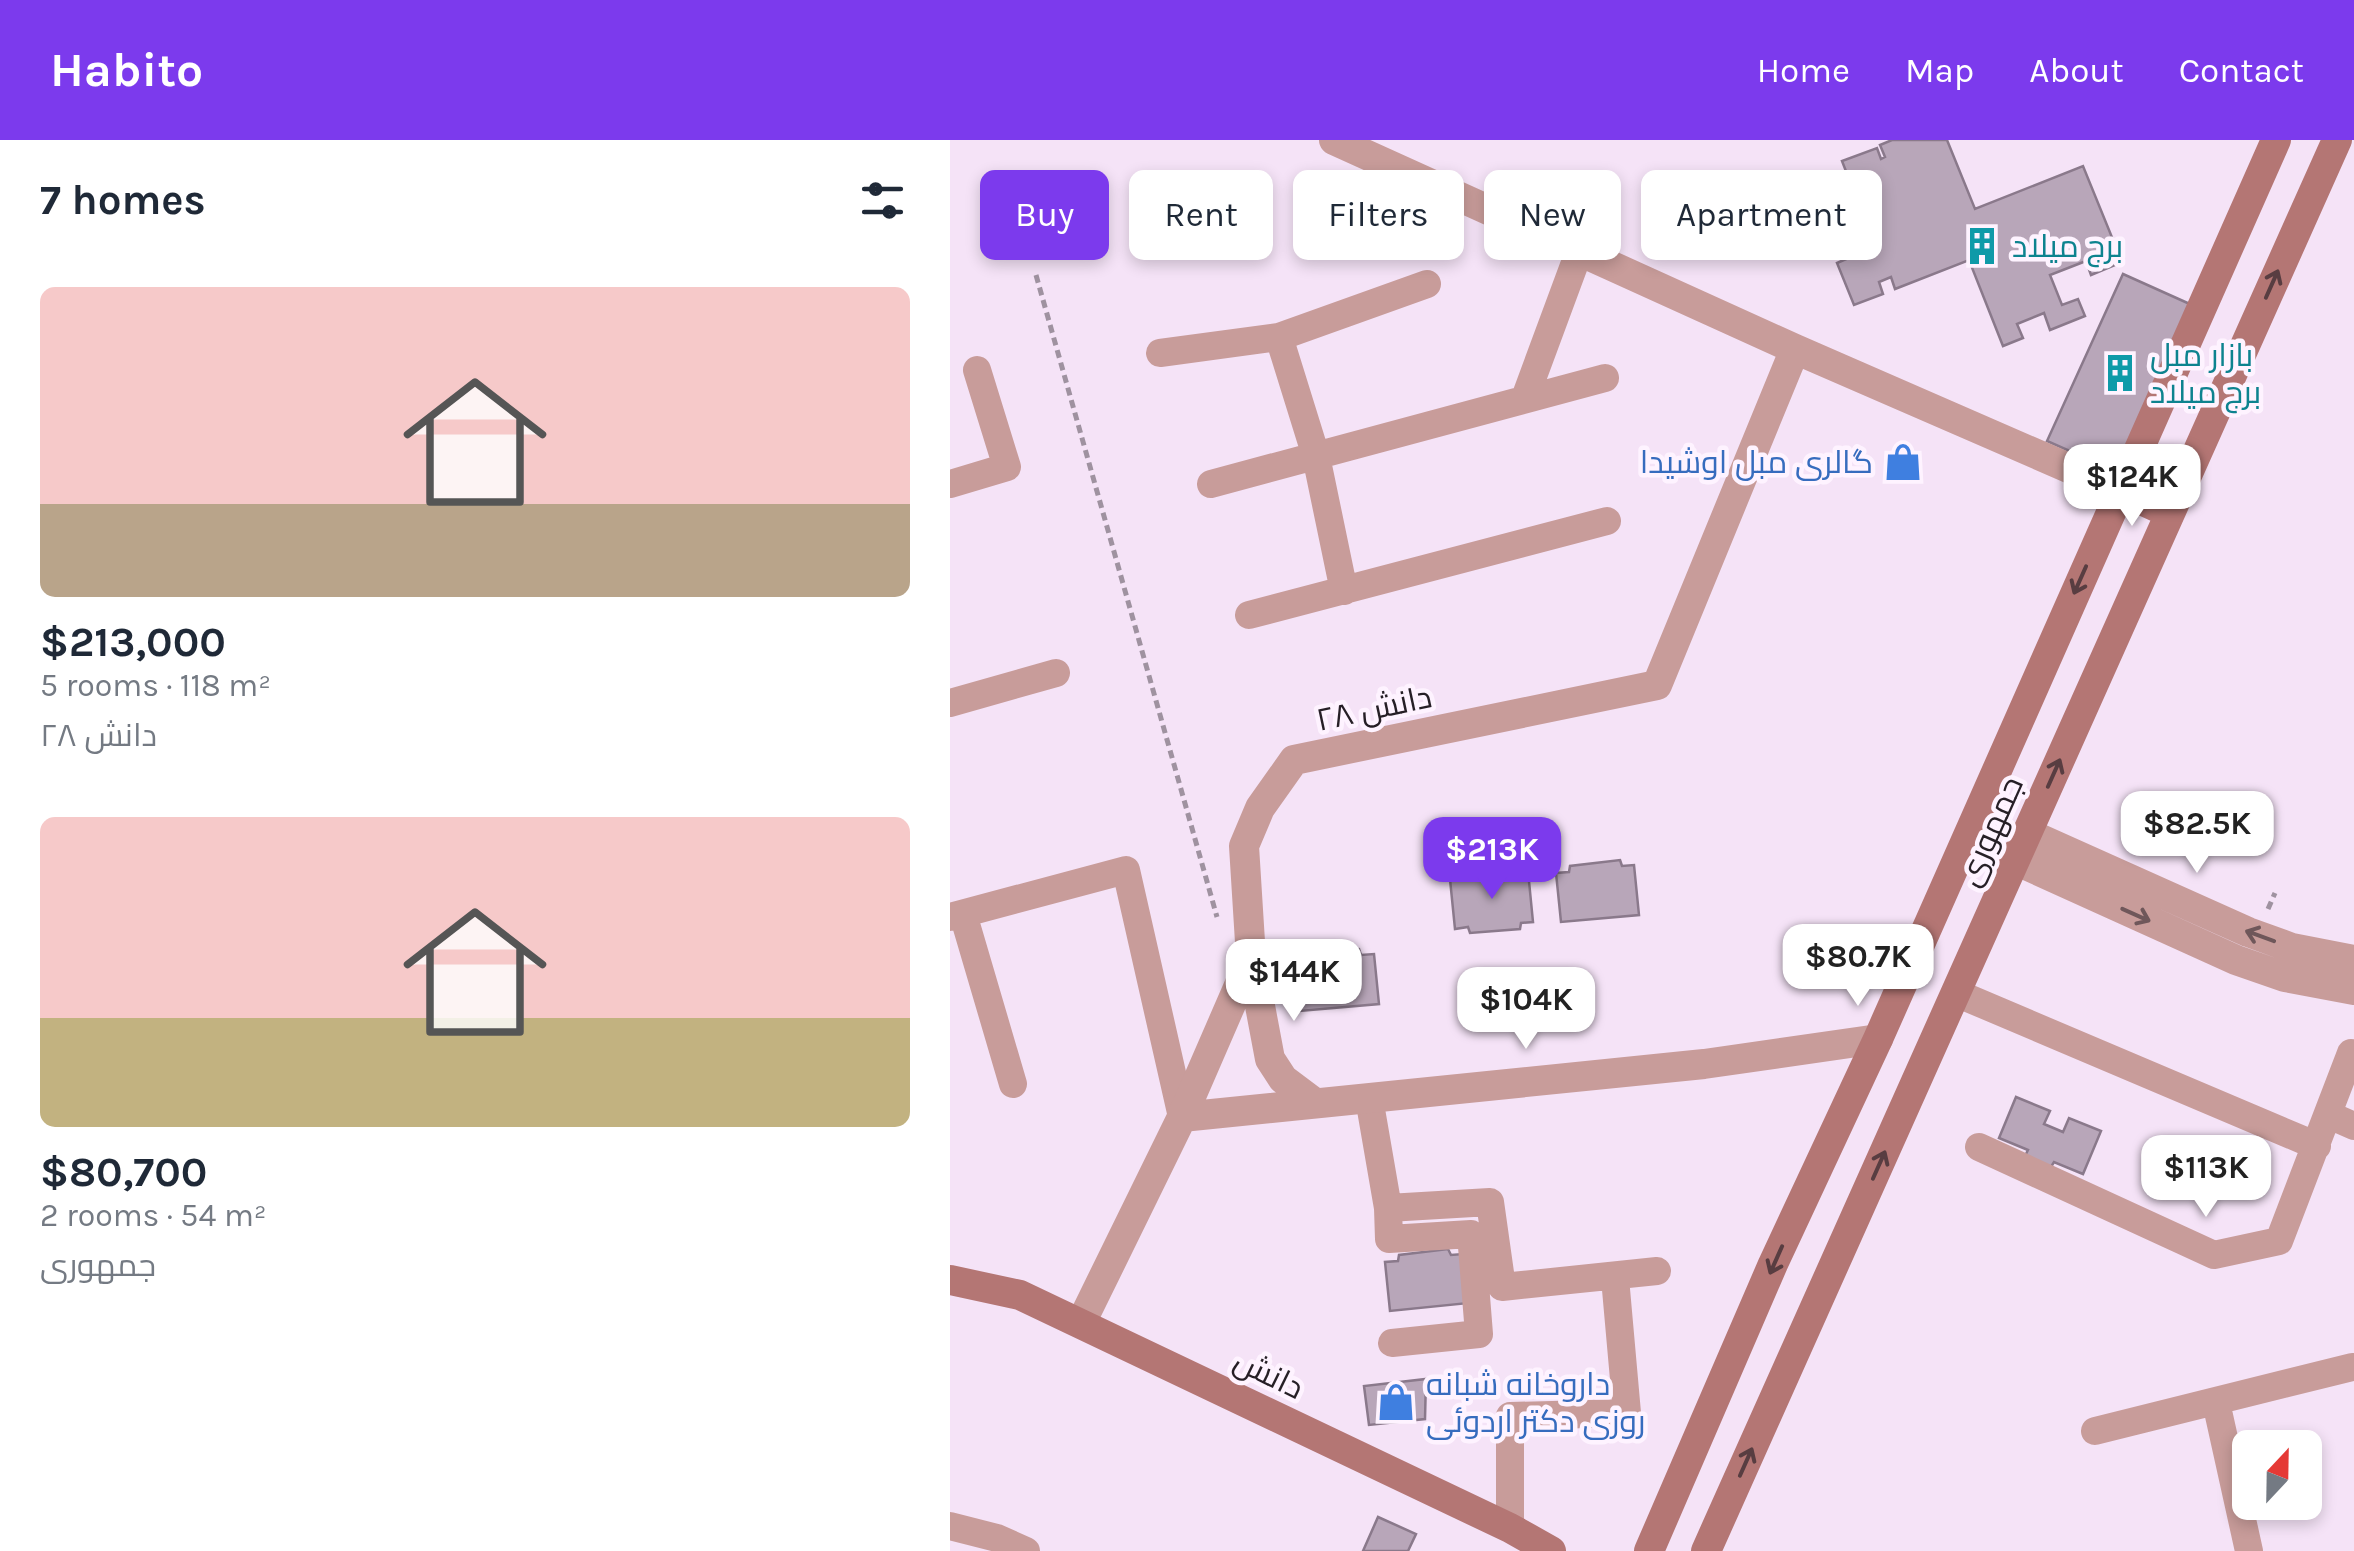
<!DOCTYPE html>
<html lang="en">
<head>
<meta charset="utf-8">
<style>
  body { margin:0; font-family:Karla,Cairo,sans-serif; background:#f6f6f7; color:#1f2937; height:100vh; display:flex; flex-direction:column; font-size:38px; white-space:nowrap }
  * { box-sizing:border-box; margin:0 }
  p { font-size:32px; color:#747a83 }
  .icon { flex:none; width:55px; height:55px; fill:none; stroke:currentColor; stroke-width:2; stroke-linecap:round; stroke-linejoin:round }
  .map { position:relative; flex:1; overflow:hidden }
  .side { display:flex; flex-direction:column; background:#fff; width:950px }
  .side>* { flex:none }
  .banner { position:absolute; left:30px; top:30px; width:950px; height:90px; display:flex; gap:20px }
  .needle { width:65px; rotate:22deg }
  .buttons { position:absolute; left:1282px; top:1290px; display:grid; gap:20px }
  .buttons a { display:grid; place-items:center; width:90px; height:90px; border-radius:15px; background:#fff; box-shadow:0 5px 15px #0003; font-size:50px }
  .price { position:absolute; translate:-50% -85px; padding:0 22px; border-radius:20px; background:#fff; color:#222; font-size:32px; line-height:65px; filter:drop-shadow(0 2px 5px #0008) }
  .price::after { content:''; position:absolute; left:50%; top:60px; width:30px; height:22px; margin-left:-15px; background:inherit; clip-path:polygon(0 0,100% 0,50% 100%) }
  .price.on { background:#7c3aed; color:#fff }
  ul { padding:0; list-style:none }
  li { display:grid; align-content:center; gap:20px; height:530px; padding:0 40px }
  li span { display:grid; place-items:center; height:310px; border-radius:15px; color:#555 }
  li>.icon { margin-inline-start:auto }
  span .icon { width:180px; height:180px; fill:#fffc; stroke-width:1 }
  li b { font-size:42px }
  h2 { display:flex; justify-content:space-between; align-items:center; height:120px; padding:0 40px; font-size:42px }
  .tag { padding:0 35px; border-radius:15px; background:#fff; box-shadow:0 5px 15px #0003; font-size:35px; line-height:90px }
  .tag.on { background:#7c3aed; color:#fff }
  header { display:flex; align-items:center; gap:60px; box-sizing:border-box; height:140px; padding:0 50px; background:#7c3aed; color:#fff }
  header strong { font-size:48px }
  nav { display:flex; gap:55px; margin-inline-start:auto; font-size:35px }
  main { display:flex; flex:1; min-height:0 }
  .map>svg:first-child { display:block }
  .building { fill:#b8a6b9; stroke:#8a798b; stroke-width:2.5 }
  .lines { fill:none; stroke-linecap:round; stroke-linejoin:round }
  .path { stroke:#9f92a0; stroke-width:5; stroke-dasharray:8 5; stroke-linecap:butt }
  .minor { stroke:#c89c9a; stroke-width:28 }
  .tertiary { stroke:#c89c9a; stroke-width:30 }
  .secondary { stroke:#b47674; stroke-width:30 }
  .oneway { stroke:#583d41 }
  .oneway2 { stroke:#6f575a }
  .labels { text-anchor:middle; stroke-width:9; stroke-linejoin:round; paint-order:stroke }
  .culture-label { font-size:32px; fill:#0d838f; stroke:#fef3ff; text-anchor:start }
  .shop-label { font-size:32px; fill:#366cbe; stroke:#fef3ff; text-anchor:end }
  .street-label { font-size:32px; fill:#261f26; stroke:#fef3ff }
</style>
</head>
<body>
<header>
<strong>Habito</strong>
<nav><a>Home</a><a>Map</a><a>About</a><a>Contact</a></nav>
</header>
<main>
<section class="side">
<h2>7 homes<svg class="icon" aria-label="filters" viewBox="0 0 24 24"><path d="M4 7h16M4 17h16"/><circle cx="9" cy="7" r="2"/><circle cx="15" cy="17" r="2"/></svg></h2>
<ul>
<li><span style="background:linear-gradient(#f6c9c9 70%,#b9a48a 0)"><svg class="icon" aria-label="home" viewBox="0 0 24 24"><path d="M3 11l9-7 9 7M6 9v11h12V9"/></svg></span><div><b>$213,000</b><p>5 rooms · 118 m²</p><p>دانش ۲۸</p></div></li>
<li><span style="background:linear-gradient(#f6c9c9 65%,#c2b280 0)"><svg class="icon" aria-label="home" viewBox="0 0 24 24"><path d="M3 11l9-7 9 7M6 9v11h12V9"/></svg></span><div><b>$80,700</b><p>2 rooms · 54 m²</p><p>جمهوری</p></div></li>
</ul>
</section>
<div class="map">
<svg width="1404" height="1411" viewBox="0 0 1404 1411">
  <rect width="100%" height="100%" fill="#f5e3f7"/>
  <path class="building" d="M942 0H997L1025 69 1133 26 1172 122 1141 135 1136 121 1100 135 1112 165 1128 159 1135 176 1100 190 1094 173 1067 184 1073 198 1053 206 1019 120 945 149 941 137 929 142 933 154 904 165 887 123 903 116 897 103 882 109 870 77 908 62 892 21 927 8 931 19 935 17 930 5Z
    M1173 134 1242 165 1167 332 1097 301Z
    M670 720 672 726 684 725 689 775 611 782 606 733 619 732 620 726Z
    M578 731 583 782 571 783 570 789 520 793 518 787 505 789 500 739Z
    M409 809 411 815 424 814 429 864 350 871 346 822 358 821 359 815Z
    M1066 957 1100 971 1094 984 1113 992 1119 978 1151 991 1133 1034 1104 1022 1101 1027 1075 1016 1078 1010 1049 998Z
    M498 1109 501 1115 513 1114 519 1163 440 1171 435 1122 448 1121 449 1115Z
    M476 1239 475 1279 419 1285 414 1246Z
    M428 1377 466 1394 458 1411H413Z"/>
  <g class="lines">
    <path class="path" d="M86 135 267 777
      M1318 769 1325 753"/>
    <path class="minor" d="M329 197 366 316 394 451
      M210 213 329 197 477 144
      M575 258 629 112
      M0 344 57 327 27 230
      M261 344 655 238
      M299 475 657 381
      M0 563 106 533
      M13 774 63 944
      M0 777 176 730 232 977
      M1006 853 1367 1006
      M419 958 438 1068 540 1062 552 1147 707 1131
      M1379 975 1404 986
      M1029 1007 1264 1115 1329 1101 1401 913
      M438 1068 439 1099 521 1094 529 1194 442 1203
      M1266 1262 1299 1411
      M1145 1291 1402 1227
      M0 1386 47 1398 76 1411
      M560 1388V1276L677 1273 665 1138"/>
    <path class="tertiary" d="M384 0 845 209 1169 350
      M1077 693 1298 792 1342 808 1404 820
      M1065 720 1286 820 1335 837 1404 850
      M301 818 320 919 333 939 365 963
      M232 977 754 924 928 899
      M131 1183 232 977 301 818 294 706 310 668 344 620 707 545 845 209"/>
    <path class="secondary" d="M1169 350 1220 373
      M0 1140 70 1155 560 1388 601 1411
      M699 1411 823 1124 928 899 1326 0
      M756 1411 1387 0"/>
  </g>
  <defs><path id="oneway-shaft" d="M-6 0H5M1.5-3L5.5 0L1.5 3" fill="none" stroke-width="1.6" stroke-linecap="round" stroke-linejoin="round" transform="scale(2.5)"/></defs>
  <g class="oneway">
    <use href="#oneway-shaft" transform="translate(1322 144) rotate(-66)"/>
    <use href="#oneway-shaft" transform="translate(1130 440) rotate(114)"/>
    <use href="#oneway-shaft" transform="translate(1104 633) rotate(-66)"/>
    <use href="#oneway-shaft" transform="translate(929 1025) rotate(-66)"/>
    <use href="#oneway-shaft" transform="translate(826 1120) rotate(114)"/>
    <use href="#oneway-shaft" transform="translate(796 1322) rotate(-66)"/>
  </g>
  <g class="oneway2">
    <use href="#oneway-shaft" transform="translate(1186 775) rotate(24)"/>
    <use href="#oneway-shaft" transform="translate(1310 796) rotate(-160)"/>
  </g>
  <defs>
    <g id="building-bare" transform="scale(3)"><path d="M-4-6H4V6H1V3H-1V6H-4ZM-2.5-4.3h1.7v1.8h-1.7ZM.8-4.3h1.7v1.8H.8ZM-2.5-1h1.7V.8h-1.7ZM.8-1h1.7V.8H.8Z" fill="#0f9aa8" stroke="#fef3ff" stroke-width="2.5" paint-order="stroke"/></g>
    <g id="shop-bare" transform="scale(3)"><path d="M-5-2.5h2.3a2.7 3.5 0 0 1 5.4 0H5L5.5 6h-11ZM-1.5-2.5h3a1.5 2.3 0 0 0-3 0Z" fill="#3f7fe0" stroke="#fef3ff" stroke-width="2.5" paint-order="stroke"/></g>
  </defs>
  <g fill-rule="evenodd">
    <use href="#building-bare" x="1032" y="106"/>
    <use href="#building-bare" x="1170" y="233"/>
    <use href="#shop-bare" x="953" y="322"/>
    <use href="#shop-bare" x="446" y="1262"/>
  </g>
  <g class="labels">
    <g class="culture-label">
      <text x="1062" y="117">برج میلاد</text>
      <text x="1200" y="226">بازار مبل<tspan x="1200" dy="37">برج میلاد</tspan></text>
    </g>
    <g class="shop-label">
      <text x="923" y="333">گالری مبل اوشیدا</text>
      <text x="476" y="1255" text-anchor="start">داروخانه شبانه<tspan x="476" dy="37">روزی دکتر اردوئی</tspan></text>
    </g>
    <g class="street-label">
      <text transform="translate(424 568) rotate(-12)" y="11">دانش ۲۸</text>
      <text transform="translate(1040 691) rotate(-66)" y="11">جمهوری</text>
      <text transform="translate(319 1234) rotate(26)" y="11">دانش</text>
    </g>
  </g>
</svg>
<div class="buttons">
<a><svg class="needle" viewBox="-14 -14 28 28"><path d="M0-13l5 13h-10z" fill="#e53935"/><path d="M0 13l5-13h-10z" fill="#747a83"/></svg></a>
</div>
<b class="price" style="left:1182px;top:389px">$124K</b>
<b class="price" style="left:1247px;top:736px">$82.5K</b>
<b class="price on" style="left:542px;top:762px">$213K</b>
<b class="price" style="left:908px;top:869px">$80.7K</b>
<b class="price" style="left:344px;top:884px">$144K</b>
<b class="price" style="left:576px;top:912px">$104K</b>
<b class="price" style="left:1256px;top:1080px">$113K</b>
<div class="banner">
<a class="tag on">Buy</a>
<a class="tag">Rent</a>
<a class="tag">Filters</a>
<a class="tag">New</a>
<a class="tag">Apartment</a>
</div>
</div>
</main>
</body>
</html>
